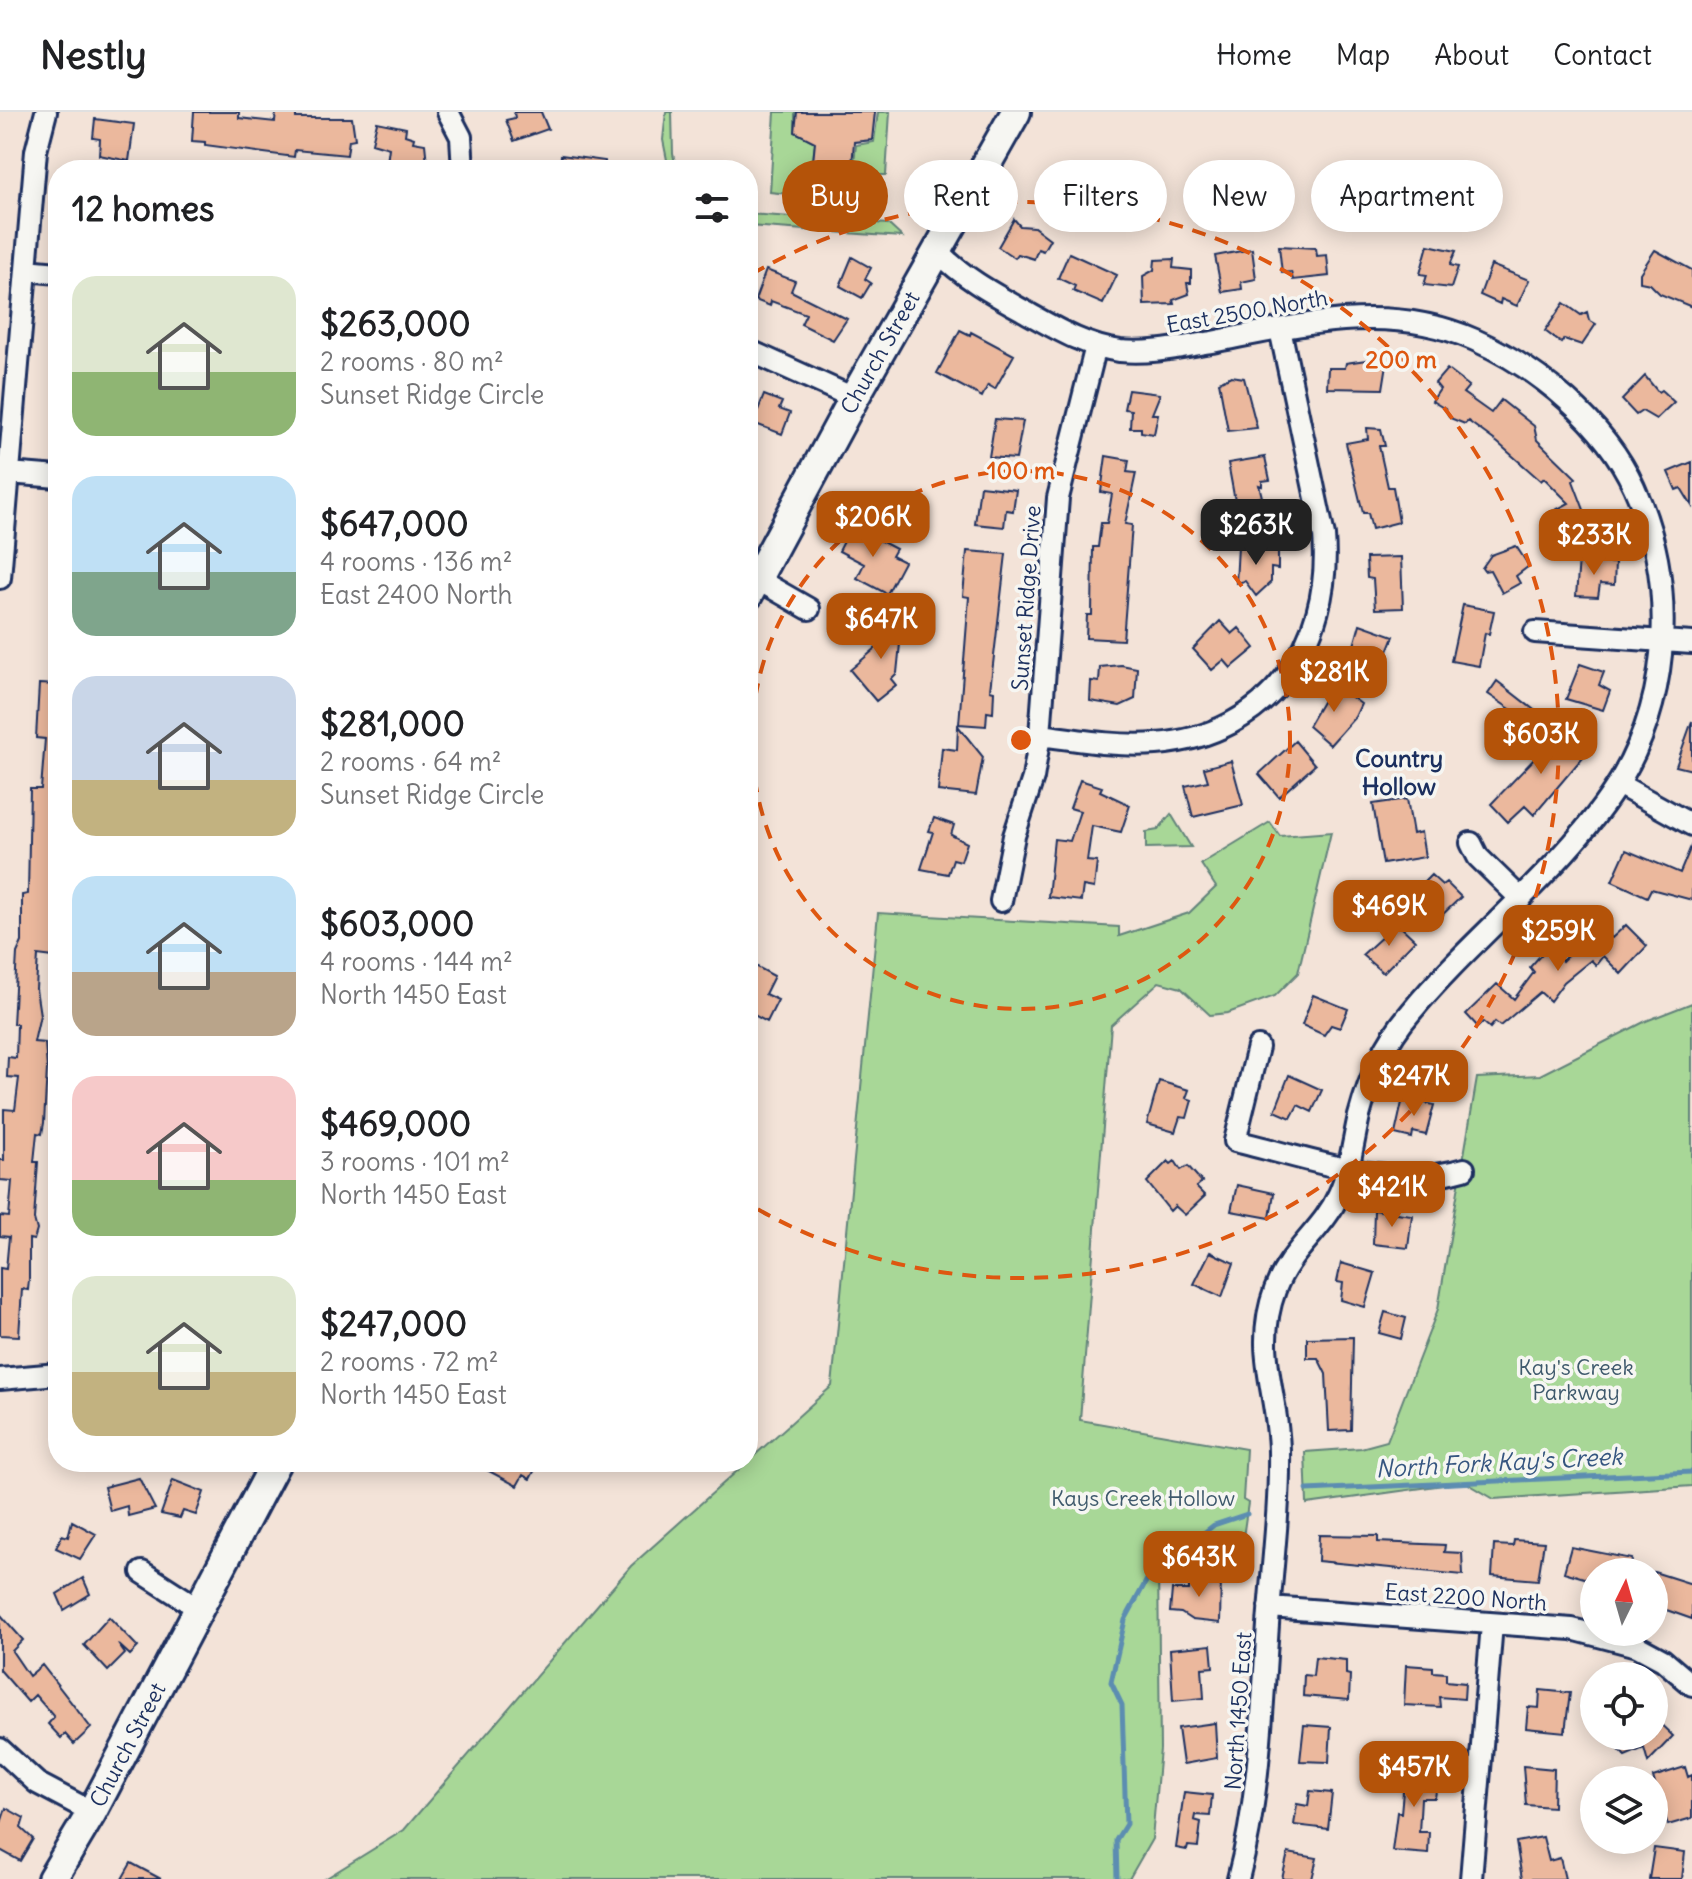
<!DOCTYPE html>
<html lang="en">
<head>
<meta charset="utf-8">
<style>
  body { margin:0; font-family:Delius,sans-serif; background:#f6f6f6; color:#202124; height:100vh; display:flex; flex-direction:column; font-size:30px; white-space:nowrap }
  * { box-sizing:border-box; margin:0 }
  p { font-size:26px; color:#757577 }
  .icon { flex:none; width:44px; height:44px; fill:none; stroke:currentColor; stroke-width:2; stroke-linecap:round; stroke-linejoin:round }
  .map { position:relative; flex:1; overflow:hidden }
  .sheet { position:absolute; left:48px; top:48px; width:710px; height:1312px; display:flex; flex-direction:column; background:#fff; border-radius:32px; box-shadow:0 4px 20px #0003 }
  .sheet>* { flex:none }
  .top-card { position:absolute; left:782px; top:48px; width:760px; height:72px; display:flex; gap:16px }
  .needle { width:52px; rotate:5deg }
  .controls { position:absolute; left:1580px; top:1446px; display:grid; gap:16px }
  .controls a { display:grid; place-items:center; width:88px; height:88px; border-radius:50%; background:#fff; box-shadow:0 4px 20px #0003; font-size:40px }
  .price { position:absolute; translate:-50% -68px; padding:0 18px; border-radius:16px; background:#b45309; color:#fff; font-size:26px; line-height:52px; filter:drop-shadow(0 2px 4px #0008) }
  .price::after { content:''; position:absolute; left:50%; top:48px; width:24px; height:18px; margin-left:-12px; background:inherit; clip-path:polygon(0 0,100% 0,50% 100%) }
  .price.selected { background:#222; color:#fff }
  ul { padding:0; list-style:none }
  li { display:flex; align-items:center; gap:24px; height:200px; padding:0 24px }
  li span { display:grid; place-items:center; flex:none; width:224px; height:160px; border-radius:24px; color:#555 }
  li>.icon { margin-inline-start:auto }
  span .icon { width:96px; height:96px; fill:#fffc; stroke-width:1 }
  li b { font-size:34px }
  h2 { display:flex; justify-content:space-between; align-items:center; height:96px; padding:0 24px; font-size:34px }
  .pill { padding:0 28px; border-radius:36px; background:#fff; box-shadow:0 4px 20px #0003; font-size:28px; line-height:72px }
  .pill.selected { background:#b45309; color:#fff }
  header { display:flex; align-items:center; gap:48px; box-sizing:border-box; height:112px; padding:0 40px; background:#fff; border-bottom:2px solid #e0e0e0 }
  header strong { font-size:38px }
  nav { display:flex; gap:44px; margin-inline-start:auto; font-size:28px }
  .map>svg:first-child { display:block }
  .green { fill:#a8d797; stroke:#62837a; stroke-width:2 }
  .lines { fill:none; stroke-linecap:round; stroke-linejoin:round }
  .stream { stroke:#5c8db1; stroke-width:5 }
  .building { fill:#ebb89d; stroke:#1b2f5e; stroke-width:2 }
  .street-casing { stroke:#1b2f5e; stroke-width:26 }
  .secondary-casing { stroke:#1b2f5e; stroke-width:34 }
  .street { stroke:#f6f6f2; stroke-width:20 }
  .secondary { stroke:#f6f6f2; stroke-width:28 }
  .ring { fill:none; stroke:#de5710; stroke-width:4; stroke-dasharray:14 10 }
  .labels { text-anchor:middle; stroke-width:7; stroke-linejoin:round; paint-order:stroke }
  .street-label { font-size:22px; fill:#1b2f5e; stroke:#f6f6f2 }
  .park-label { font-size:22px; fill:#3e596c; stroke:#f6f6f2 }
  .neighbourhood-label { font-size:24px; font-weight:bold; fill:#1b2f5e; stroke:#f6f6f2 }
  .water-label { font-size:24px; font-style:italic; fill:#365680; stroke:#f6f6f2 }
  .centre { fill:#de5710; stroke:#f6f6f2; stroke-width:4 }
  .ring-label { font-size:24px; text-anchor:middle; font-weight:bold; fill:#de5710; stroke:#f6f6f2; stroke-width:7; stroke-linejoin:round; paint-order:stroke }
</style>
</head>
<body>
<header>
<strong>Nestly</strong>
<nav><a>Home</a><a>Map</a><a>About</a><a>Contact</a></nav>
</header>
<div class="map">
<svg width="1692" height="1767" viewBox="0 0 1692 1767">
  <rect width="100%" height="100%" fill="#f3e3d8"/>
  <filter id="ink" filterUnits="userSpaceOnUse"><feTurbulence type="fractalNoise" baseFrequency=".0125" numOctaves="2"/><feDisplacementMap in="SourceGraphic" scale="16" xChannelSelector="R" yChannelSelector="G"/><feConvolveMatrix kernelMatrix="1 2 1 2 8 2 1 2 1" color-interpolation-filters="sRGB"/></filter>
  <g filter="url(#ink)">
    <path class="green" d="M666 0H672L673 42 677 58H669L663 28Z
      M775 0H795V20L815 30 813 50 832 63 853 58 856 33 874 30 878 0H890L886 63H877L864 90 770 80Z
      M748 102 888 112 902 125 748 114Z
      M1171 702 1191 735 1146 736V720L1158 718Z
      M1270 710 1280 724 1331 720 1298 861 1275 884 1228 901 1210 903 1181 876 1159 870 1111 913 1080 1308 1246 1337 1243 1388 1248 1391 1240 1446 1158 1451 1160 1637 1152 1727 1129 1767H325L404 1718 631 1454 832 1274 878 801 1119 815V824L1189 801 1216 775 1201 752Z
      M1692 891V1374L1494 1387 1465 1370 1307 1392 1305 1340 1361 1336 1387 1329 1438 1197 1477 966 1540 963 1646 909Z"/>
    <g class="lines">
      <path class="stream" d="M1307 1378 1692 1360
        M1117 1767 1116 1728 1126 1712 1122 1593 1111 1570 1125 1508 1149 1464 1214 1413 1247 1402"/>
    </g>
    <path class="building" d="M194 0H239V6L275 10 276 0H296V6H352L355 27 349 28 347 43 295 38 294 45 205 33V30L192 29Z
      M514 0H541L548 17 514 29 506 8 515 6Z
      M797 0H875L872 28 854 30 852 54 832 60 813 50 815 30 795 20Z
      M95 7 134 12 129 49 99 43 100 27 93 26Z
      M377 10 406 16 405 23 414 26 413 30 425 32 427 51 422 58H386L389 36 372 31Z
      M561 43 605 49V58H560Z
      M1014 107 1020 114 1034 115 1050 127 1043 139 1038 137 1034 147 1018 142 1015 146 998 135Z
      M1428 133 1456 139 1450 153 1458 155 1451 176 1424 173 1427 163 1420 162Z
      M1279 134 1316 136 1317 144 1327 143 1329 164 1293 168 1291 160 1282 161Z
      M1252 137 1256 167 1241 170 1242 177 1222 180 1215 144Z
      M1655 138 1692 158V195L1660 182 1650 172 1640 170V161Z
      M1069 141 1117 163 1103 192 1073 179 1075 174 1058 166Z
      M852 145 871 156 865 167 871 171 862 186 840 174Z
      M1174 147 1173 156 1191 158V171H1187L1189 182 1173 188 1174 192 1144 193 1143 164 1154 158 1155 148Z
      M1491 153 1529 168 1517 194 1501 187 1500 192 1480 183Z
      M766 158 795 169 791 179 847 207 833 228 801 212 806 202 771 189 770 194 755 188Z
      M1564 191 1581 203 1587 200 1589 208 1596 212 1582 233 1564 227 1561 231 1545 219Z
      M960 218 970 223 971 220 1014 243 995 277 988 273 982 285 937 261Z
      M1366 248 1387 252 1383 277 1327 276 1328 256H1345L1346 251Z
      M1447 257 1469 274 1463 281 1491 301 1501 288 1534 314 1537 328 1576 366 1573 369 1586 403H1594L1603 425 1569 436 1562 416 1556 418 1550 401 1569 391 1544 366 1541 369 1498 331 1468 309 1465 312 1450 306 1445 297 1432 289 1440 277 1435 271Z
      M1231 264 1244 266 1257 316 1228 319 1219 270Z
      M1645 264 1658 280 1661 278 1674 290 1656 307 1642 299 1636 303 1622 288Z
      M1128 278 1160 282 1152 302H1158L1154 322 1141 320V316H1130L1131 298 1124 297Z
      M764 283 782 290 779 297 790 301 782 322 753 311Z
      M995 307 1023 309 1016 347 989 345Z
      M1367 316 1381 317 1385 334H1379L1388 375H1393L1399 410 1372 417 1368 401H1363L1346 331 1368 327Z
      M1106 344 1129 348 1127 360 1136 361 1125 412 1132 413 1123 528 1086 526 1087 503H1092L1093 435H1098L1101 411H1107L1112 382 1101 380Z
      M1265 345 1270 368 1262 369V374L1259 373 1262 385 1235 389 1228 351Z
      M1692 350V394L1681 376 1676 378 1668 360Z
      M980 374 1016 378 1013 399 1006 398 1004 415 975 412Z
      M852 414 896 437 892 444 904 450 887 482 857 466 864 452 839 439Z
      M1238 434 1278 436V457L1271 456V470L1256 484 1245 469 1236 471Z
      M1516 434 1529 454 1516 464 1520 471 1502 481 1490 458 1484 459 1482 456 1491 443Z
      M967 439 1006 442 990 578 994 579 993 601 987 600 986 614 959 612 969 485 963 484Z
      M1401 445 1403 496 1375 497 1373 467 1367 466 1366 446Z
      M1579 448 1615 451 1614 473 1600 472 1598 485 1576 484Z
      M1463 493 1494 499 1489 522 1485 521 1479 554 1451 549Z
      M879 509 902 512 897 561 891 567 896 573 876 589 850 558 876 536Z
      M1220 509 1232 522 1239 516 1255 536 1231 556 1224 548 1212 558 1193 537Z
      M1360 512 1394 524 1375 572 1346 562Z
      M1580 552 1604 560 1599 573 1610 579 1603 598 1566 587Z
      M1121 553 1137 556 1135 587 1120 594 1090 589 1091 569 1099 570 1100 555Z
      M1497 569 1547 608 1540 617 1488 582Z
      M1333 571 1361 592 1355 605 1330 633 1308 614Z
      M39 572 58 573V836H54V845L38 843 36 877 40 903 34 930 45 931 47 957 44 1011 42 1022 37 1021 34 1050H38L34 1107 37 1118 34 1128 29 1127V1168L28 1178 22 1177 19 1224 0 1223V1156L6 1157 9 1125 0 1124V1104L9 1105 12 1069 0 1068V1048H4V997L15 998 19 966 7 965 8 945 16 946 17 912H13L17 841 22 830V783L28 782 30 677H41L45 627 36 626Z
      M1692 609V658L1676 654Z
      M958 614 983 645 976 683 938 679 942 636 957 638Z
      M1556 614 1585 637 1583 645 1534 703 1525 694 1508 710 1491 692 1538 643 1535 641Z
      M1295 629 1315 653 1279 685 1259 662Z
      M1231 649 1243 693 1193 705 1185 674 1208 669 1204 656Z
      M1080 668 1102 675 1100 679 1130 693 1121 720 1092 714 1087 749 1097 750 1094 776 1083 774 1081 789 1048 785 1054 727 1070 729 1080 699 1070 696Z
      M1407 687 1413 722 1421 720 1425 745 1383 752 1373 692Z
      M934 706 954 713 951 723 967 731 961 749 953 747 948 762 921 757 933 720 929 719Z
      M1692 732V788L1651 777 1647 785 1612 769 1626 738 1680 761Z
      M1431 763 1442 773 1446 770 1461 785 1439 806 1414 780Z
      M1397 811 1415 828 1383 861 1362 843Z
      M1626 813 1647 834 1621 862 1603 844 1596 853 1591 848 1564 870 1550 889 1540 880 1500 914 1495 910 1490 916 1483 910 1478 915 1466 902 1497 872 1514 887 1534 860 1530 855 1548 835 1562 849 1597 814 1612 826Z
      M748 850 774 864 765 882 778 888 767 910 748 900Z
      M1313 883 1348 897 1340 916 1331 913 1324 923 1302 913Z
      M1289 963 1322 978 1312 1000 1298 993 1291 1006 1275 999Z
      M1159 969 1189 978 1186 986 1192 988 1187 1006 1180 1005 1175 1020 1147 1012Z
      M1403 986 1434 993 1426 1023 1413 1020 1412 1026 1395 1022Z
      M1168 1049 1171 1052 1175 1049 1181 1058 1188 1054 1202 1070 1196 1075 1205 1084 1185 1103 1175 1094 1170 1099 1147 1070Z
      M1237 1073 1274 1081 1270 1106 1231 1099Z
      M1374 1098 1412 1103 1408 1136 1373 1132Z
      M1210 1140 1234 1151 1222 1185 1194 1172Z
      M1341 1151 1375 1161 1365 1195 1341 1188 1343 1171 1337 1170Z
      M1385 1200 1406 1206 1401 1227 1379 1221Z
      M1353 1225 1351 1318 1329 1319 1326 1262 1318 1246H1307V1226Z
      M472 1350H539L530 1367 523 1363 517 1374Z
      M139 1366 155 1397 128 1404 127 1394 110 1399 104 1375Z
      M173 1368 204 1380 196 1403 183 1399 180 1406 161 1402Z
      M72 1409 96 1422 80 1447 56 1436 62 1423 68 1425Z
      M1319 1423 1378 1424V1430L1445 1433 1444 1440 1462 1441 1463 1463 1318 1449Z
      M1514 1428 1544 1430 1538 1468 1492 1464 1494 1433 1513 1434Z
      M1571 1435 1632 1447 1630 1460H1594V1469L1564 1460Z
      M1654 1460 1692 1472V1507L1658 1495 1660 1487 1654 1485Z
      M1189 1462 1221 1464 1220 1511 1192 1508 1181 1501 1170 1500 1172 1478H1189Z
      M83 1466 90 1482 64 1498 57 1482Z
      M0 1502 23 1528 12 1539 29 1564 42 1553 91 1616 74 1632 65 1622 61 1626 48 1612 54 1605 35 1583 28 1590 0 1558Z
      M109 1505 138 1535 130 1543 118 1532 125 1542 108 1559 84 1533Z
      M1211 1533 1213 1555 1202 1556 1204 1586 1173 1589 1170 1537Z
      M1315 1545 1346 1548V1562L1350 1563 1349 1588 1303 1584 1304 1563 1313 1564Z
      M1406 1553 1433 1555V1560L1446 1561V1569L1465 1571 1464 1587 1439 1585 1440 1595 1404 1593Z
      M1540 1578 1570 1581 1565 1620 1526 1616 1528 1595 1539 1596Z
      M1654 1606 1673 1624 1648 1650 1644 1636 1625 1644 1606 1624H1654Z
      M1215 1611 1217 1646 1183 1652 1178 1616Z
      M1304 1613 1331 1615 1329 1650 1300 1649Z
      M1406 1647 1429 1650 1428 1665 1438 1666 1435 1686H1421L1419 1720H1429L1428 1742 1392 1739 1397 1700 1401 1701Z
      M1523 1654 1554 1657 1553 1695 1526 1693Z
      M1685 1655 1688 1665 1692 1663V1706L1668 1713 1653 1665Z
      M1310 1679 1332 1681 1328 1717 1294 1713 1297 1692 1308 1694Z
      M1184 1680 1212 1683 1210 1704 1195 1703 1194 1708 1201 1710 1198 1735 1188 1734 1187 1738 1176 1736Z
      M6 1696 24 1706 21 1716 33 1727 20 1749 0 1738V1714Z
      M1543 1725 1549 1749 1560 1746 1565 1767H1522L1516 1730Z
      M1654 1736 1685 1740 1682 1767H1649Z
      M1288 1741 1317 1746 1312 1767H1282Z
      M131 1751 161 1767H122Z"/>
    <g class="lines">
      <g class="street-casing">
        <path id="street" d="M448 0 461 25 463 58
          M938 140C964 166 992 181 1024 199 1055 216 1084 234 1120 239 1151 242 1181 235 1212 230 1300 213 1388 189 1475 228 1538 256 1605 311 1634 375 1676 467 1672 580 1621 667 1569 753 1474 823 1411 900 1385 930 1369 966 1359 1004 1353 1030 1350 1058 1339 1082 1323 1119 1290 1137 1275 1178 1253 1238 1278 1281 1279 1339 1280 1396 1272 1456 1268 1513 1262 1598 1260 1684 1238 1767
          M26 158 58 161
          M748 238 854 286
          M9 361 58 365
          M748 462 809 497
          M0 466 36 39 46 0
          M1535 520 1692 531
          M1040 623C1078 628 1118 635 1156 632 1268 624 1333 531 1324 424L1280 217
          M1618 672 1692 713
          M1471 731 1478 745 1521 787
          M1001 789 1014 724 1033 666 1040 623 1058 386 1096 234
          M1258 935 1235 1029C1308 1046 1390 1079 1464 1057
          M0 1267 58 1262
          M142 1460 198 1496
          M1269 1495 1572 1517 1637 1534 1663 1548 1692 1573
          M0 1637 37 1671 92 1700
          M1471 1767 1492 1512"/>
      </g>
      <g class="secondary-casing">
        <g id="secondary">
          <path id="s1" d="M748 483 854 286 1016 0"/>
          <path id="s2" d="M52 1767 92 1700 276 1350"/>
        </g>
      </g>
      <use href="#street" class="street"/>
      <use href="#secondary" class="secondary"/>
    </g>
  </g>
  <g class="ring">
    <circle cx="1021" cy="628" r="269"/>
    <path d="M752 162A538 538 0 1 1 752 1094"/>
  </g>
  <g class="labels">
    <g class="street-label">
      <text transform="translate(1247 199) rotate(-10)" y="8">East 2500 North</text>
      <text dy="8" stroke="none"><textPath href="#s1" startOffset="276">Church Street</textPath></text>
      <text transform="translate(1026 486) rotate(-86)" y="8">Sunset Ridge Drive</text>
      <text transform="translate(1466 1485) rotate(4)" y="8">East 2200 North</text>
      <text transform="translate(1238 1599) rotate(-86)" y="8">North 1450 East</text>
      <text dy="8" stroke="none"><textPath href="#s2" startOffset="154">Church Street</textPath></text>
    </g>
    <g class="park-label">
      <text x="1576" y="1263">Kay's Creek<tspan x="1576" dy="25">Parkway</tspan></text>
      <text x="1143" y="1394">Kays Creek Hollow</text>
    </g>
    <g class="neighbourhood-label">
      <text x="1399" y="655">Country<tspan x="1399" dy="28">Hollow</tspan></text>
    </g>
    <g class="water-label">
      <text transform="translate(1499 1351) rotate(-3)" y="8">North Fork Kay's Creek</text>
    </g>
  </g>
  <circle cx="1021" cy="628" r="12" class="centre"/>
  <g class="ring-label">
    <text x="1401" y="256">200 m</text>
    <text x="1021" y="367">100 m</text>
  </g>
</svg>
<div class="controls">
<a><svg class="needle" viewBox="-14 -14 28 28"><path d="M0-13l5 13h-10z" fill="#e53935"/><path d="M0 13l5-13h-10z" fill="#757577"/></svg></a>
<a><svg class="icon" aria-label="locate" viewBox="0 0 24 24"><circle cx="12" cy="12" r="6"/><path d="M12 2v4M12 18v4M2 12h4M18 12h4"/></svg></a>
<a><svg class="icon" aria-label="layers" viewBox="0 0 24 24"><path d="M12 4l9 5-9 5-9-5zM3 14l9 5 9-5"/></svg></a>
</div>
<b class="price" style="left:873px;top:447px">$206K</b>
<b class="price selected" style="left:1256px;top:455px">$263K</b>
<b class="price" style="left:1594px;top:465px">$233K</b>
<b class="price" style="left:881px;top:549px">$647K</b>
<b class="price" style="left:1334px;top:602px">$281K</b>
<b class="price" style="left:1541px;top:664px">$603K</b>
<b class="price" style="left:1389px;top:836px">$469K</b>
<b class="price" style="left:1558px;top:861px">$259K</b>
<b class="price" style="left:1414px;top:1006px">$247K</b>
<b class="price" style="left:1392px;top:1117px">$421K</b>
<b class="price" style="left:1199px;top:1487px">$643K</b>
<b class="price" style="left:1414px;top:1697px">$457K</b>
<div class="top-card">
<a class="pill selected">Buy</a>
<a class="pill">Rent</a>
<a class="pill">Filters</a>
<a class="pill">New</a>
<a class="pill">Apartment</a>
</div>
<section class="sheet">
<h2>12 homes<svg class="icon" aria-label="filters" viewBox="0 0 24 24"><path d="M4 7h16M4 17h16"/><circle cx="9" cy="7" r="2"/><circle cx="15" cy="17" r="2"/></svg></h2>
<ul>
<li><span style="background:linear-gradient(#dfe7d0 60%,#8fb573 0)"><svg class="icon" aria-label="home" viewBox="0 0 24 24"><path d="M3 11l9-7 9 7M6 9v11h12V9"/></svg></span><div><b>$263,000</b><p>2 rooms · 80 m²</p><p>Sunset Ridge Circle</p></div></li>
<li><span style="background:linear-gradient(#bfe0f5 60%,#7fa58c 0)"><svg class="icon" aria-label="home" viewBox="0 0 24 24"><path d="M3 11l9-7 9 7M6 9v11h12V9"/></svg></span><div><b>$647,000</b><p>4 rooms · 136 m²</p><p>East 2400 North</p></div></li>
<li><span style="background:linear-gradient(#c9d6e8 65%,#c2b280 0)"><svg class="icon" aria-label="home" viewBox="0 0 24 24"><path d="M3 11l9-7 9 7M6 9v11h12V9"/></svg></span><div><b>$281,000</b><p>2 rooms · 64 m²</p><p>Sunset Ridge Circle</p></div></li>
<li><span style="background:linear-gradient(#bfe0f5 60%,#b9a48a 0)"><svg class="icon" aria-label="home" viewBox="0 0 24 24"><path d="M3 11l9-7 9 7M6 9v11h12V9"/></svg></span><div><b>$603,000</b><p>4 rooms · 144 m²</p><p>North 1450 East</p></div></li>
<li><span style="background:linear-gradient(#f6c9c9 65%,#8fb573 0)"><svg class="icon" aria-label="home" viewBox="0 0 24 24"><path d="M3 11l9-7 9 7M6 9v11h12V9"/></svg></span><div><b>$469,000</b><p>3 rooms · 101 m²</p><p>North 1450 East</p></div></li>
<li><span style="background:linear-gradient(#dfe7d0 60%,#c2b280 0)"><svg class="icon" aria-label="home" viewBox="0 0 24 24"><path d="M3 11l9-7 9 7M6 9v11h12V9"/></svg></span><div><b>$247,000</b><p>2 rooms · 72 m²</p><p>North 1450 East</p></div></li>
</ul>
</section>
</div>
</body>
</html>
